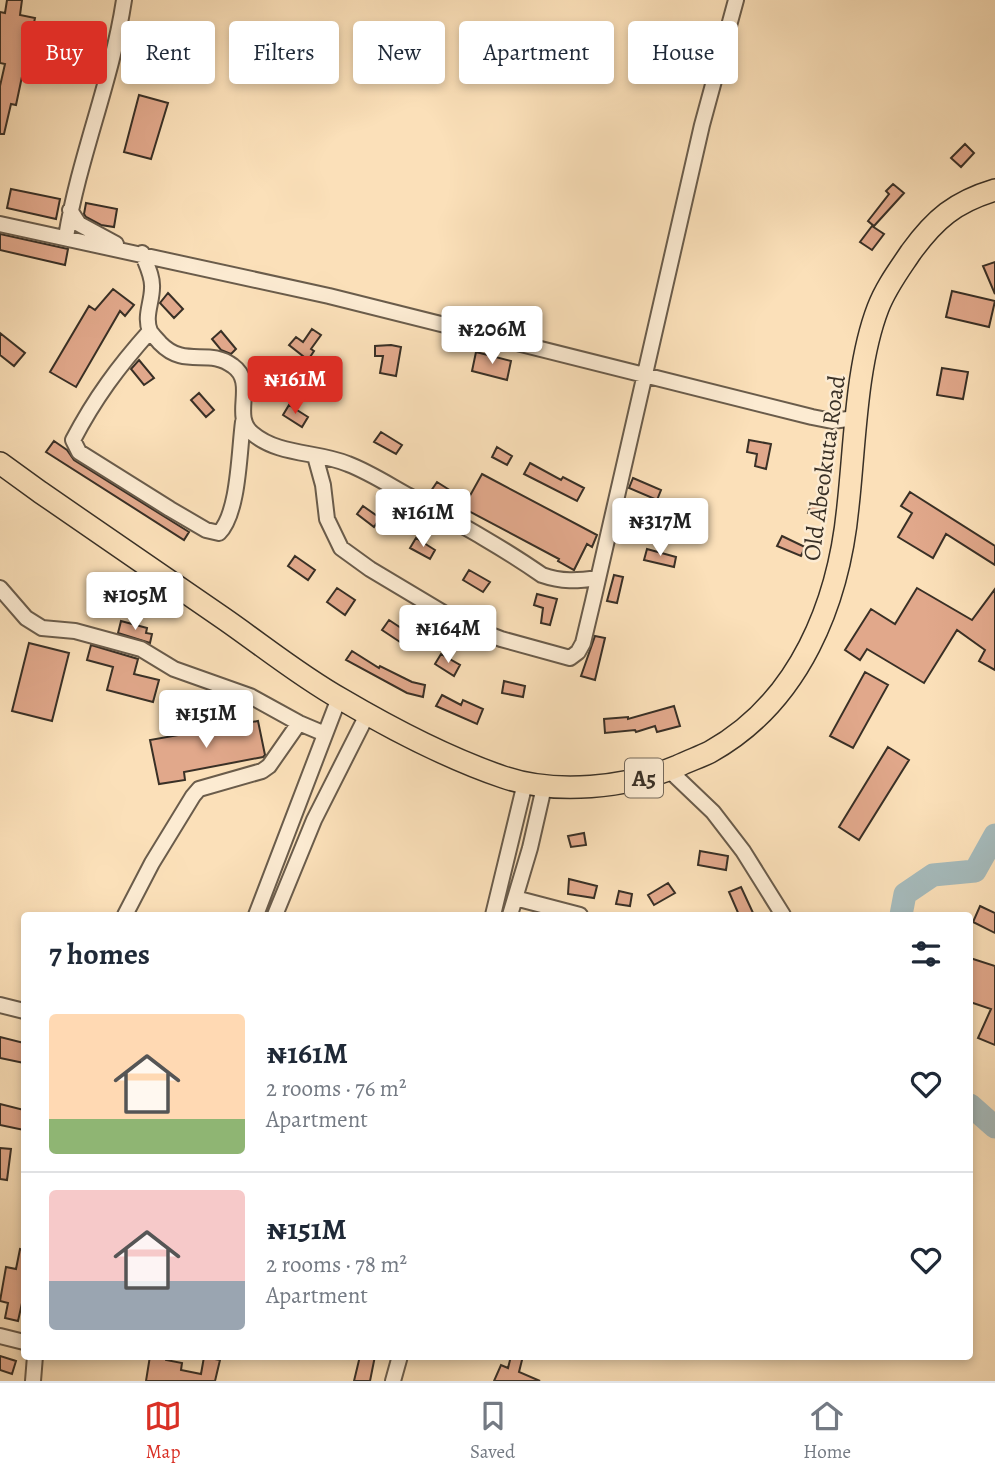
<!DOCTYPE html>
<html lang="en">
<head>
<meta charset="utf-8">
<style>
  body { margin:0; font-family:Alegreya,serif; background:#f2f2f3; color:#1f2937; height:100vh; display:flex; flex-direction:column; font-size:26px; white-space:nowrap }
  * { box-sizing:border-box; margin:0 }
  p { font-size:23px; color:#747a83 }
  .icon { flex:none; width:38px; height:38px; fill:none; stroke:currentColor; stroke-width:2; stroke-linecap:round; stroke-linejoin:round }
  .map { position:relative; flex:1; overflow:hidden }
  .sheet { position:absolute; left:21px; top:912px; width:952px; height:448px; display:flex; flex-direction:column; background:#fff; border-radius:7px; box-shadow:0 4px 10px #0003 }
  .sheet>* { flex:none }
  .guide { position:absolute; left:21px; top:21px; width:954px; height:63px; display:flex; gap:14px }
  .price { position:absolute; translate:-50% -60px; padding:0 16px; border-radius:7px; background:#fff; color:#222; font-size:23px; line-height:46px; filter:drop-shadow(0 2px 4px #0008) }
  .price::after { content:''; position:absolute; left:50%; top:42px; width:21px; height:16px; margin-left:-10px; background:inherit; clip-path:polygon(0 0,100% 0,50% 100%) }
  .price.current { background:#d93025; color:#fff }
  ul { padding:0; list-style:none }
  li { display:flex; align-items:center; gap:21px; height:175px; padding:0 28px }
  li+li { border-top:2px solid #e0e1e3 }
  li span { display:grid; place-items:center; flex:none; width:196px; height:140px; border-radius:7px; color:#555 }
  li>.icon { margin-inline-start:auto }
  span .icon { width:84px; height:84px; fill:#fffc; stroke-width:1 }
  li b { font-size:30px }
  h2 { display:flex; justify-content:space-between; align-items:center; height:84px; padding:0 28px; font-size:30px }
  .pill { padding:0 24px; border-radius:7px; background:#fff; box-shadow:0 4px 10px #0003; font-size:24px; line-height:63px }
  .pill.current { background:#d93025; color:#fff }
  .tabs { display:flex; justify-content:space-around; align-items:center; height:98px; border-top:2px solid #e0e1e3; background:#fff; font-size:19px; color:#747a83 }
  .tabs a { display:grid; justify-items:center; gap:4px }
  .tabs .current { color:#d93025 }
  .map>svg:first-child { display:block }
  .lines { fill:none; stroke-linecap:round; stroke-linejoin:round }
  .river { stroke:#a5babb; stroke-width:23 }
  .building { fill:#e1a88b; stroke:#393026; stroke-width:2 }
  .minor-casing { stroke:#6a5c4b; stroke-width:18 }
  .highway-casing { stroke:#393026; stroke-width:24 }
  .minor { stroke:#fcebd2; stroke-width:14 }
  .highway { stroke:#fbe0b9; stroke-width:21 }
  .labels { text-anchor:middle; stroke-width:5; stroke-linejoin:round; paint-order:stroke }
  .shield { fill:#fcebd2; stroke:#74685a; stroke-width:2 }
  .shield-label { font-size:23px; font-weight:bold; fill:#393026 }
  .street-label { font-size:24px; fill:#393026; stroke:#fcebd2 }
</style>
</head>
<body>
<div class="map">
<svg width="995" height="1381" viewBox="0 0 995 1381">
  <rect width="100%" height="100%" fill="#fbe0b9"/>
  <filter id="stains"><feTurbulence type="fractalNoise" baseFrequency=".00286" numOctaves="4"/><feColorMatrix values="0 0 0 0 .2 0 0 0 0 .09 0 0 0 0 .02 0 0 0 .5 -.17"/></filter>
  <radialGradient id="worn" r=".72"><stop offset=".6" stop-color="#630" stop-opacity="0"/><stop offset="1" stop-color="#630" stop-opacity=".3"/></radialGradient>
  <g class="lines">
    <path class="river" d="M901 915 905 894 933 875 975 871 995 835
      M970 1105 995 1127"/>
  </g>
  <path class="building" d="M7 0H22L20 15 35 18 29 46 74 56 69 77 24 67 16 105 11 104 4 134H0V86L5 64 0 63V12L5 13Z
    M139 95 168 103 151 159 124 152Z
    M965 144 974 153 961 167 951 158Z
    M893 184 904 193 874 226 868 221 889 194 886 191Z
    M11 189 60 199 56 219 7 208Z
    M86 203 117 209 114 227 101 225 86 217 84 214Z
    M872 226 884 234 872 250 860 242Z
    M0 234 68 249 65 265 0 250Z
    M995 262V294L983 266Z
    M113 289 134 305 125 316 120 311 76 387 50 372 89 306 95 310Z
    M952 291 995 301 989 327 946 317Z
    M168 293 183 309 174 318 160 303Z
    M312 329 321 335 311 349 314 351 308 360 289 345 296 337 303 342Z
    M221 331 236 349 231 354 221 350 212 339Z
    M0 333 25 353 14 366 0 355Z
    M391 345 401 347 396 376 380 373 383 356H375V346Z
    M476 352 511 361 507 380 472 371Z
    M139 360 154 378 144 385 131 369Z
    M942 368 968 372 963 399 937 395Z
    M199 393 214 410 206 417 191 400Z
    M289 405 308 417 302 427 283 415Z
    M381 432 402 445 396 454 374 442Z
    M749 440 771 444 766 469 755 466 757 454 747 452Z
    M54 441 67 450 74 460 189 532 184 540 46 452Z
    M497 447 512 456 507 465 492 457Z
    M530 463 561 480 563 477 584 488 577 501 524 474Z
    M482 474 597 535 592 547 587 544 574 570 558 561 559 559 431 491 437 482 467 501Z
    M633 478 661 490 657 500 629 488Z
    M910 492 995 546V565L946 534 933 558 898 537 912 513 901 506Z
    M812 502 824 506 820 517 808 513Z
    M363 506 380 518 374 527 357 514Z
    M782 536 805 547 801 556 777 546Z
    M416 538 435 550 430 559 410 548Z
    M647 549 676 557 674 567 644 560Z
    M295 556 315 570 308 580 288 566Z
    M469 570 490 582 483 592 463 580Z
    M614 575 623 577 617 603 607 601Z
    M337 588 355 600 345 615 327 602Z
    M917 588 972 620 995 589V670L979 661 985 650 957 630 924 683 867 649 860 660 845 650 871 609 895 624Z
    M537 594 557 599 550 625 541 623 543 608 534 605Z
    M389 620 407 632 400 642 382 630Z
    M121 621 147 628 146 633 152 634 150 643 118 633Z
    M595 636 605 638 595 680 581 676Z
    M29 643 69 653 52 721 12 711Z
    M91 645 138 659 134 674 159 680 153 702 107 690 113 667 87 660Z
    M352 651 379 668 380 666 412 682 425 685 423 697 407 693 346 660Z
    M441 654 460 665 454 676 435 664Z
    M865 672 888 685 853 748 830 736Z
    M504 681 525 686 523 697 502 693Z
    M442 695 461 705 463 700 483 709 477 724 436 706Z
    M224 697 243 705 198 712 196 701Z
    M674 706 680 726 657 732 655 726 636 732 635 730 605 733 604 719 628 717V719Z
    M258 721 265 755 263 757 184 772 185 780 159 784 150 740Z
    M888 747 909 760 859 840 839 827Z
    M584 833 586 845 571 847 568 836Z
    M700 851 728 856 726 870 698 865Z
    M569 879 597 886 594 898 568 894Z
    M668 883 675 893 654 905 648 895Z
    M741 887 754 915H739L729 892Z
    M619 891 632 894 630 906 616 904Z
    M980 906 995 913V933L973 922Z
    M970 958 995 966V1045L978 1038 991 1009 970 1002Z
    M0 1037 24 1043V1063L0 1058Z
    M0 1104 24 1110V1130L0 1125Z
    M0 1148 11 1149 7 1180 0 1179Z
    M20 1249 24 1250V1294L18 1321 5 1318 8 1303 0 1301 6 1267 16 1269Z
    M0 1356 16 1361 12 1374 0 1370Z
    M150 1356 166 1357V1360L182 1363 181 1370 201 1374 204 1357 220 1360 215 1381H146Z
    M360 1356H375L370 1381H354Z
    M511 1356H523L519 1372 540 1381H494L501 1365 508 1368Z"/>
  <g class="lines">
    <g class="minor-casing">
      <path id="minor" d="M70 210 79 224 116 244
        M0 224 329 296 812 417 832 421 856 418
        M66 237C79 157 112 80 124 0
        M142 253C146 264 153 276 152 288 152 302 144 317 150 331 152 335 157 339 160 343 185 369 208 347 233 366 257 383 231 416 252 433 279 456 317 451 348 464 369 472 389 485 409 496 454 521 499 545 542 575 562 582 577 581 598 578
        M150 331C118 367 95 398 73 440L79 452 170 509 206 530 219 533C239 513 239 451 243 422
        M315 456 323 485 327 519 341 548 370 569 462 624 501 639 570 658 578 652 583 643 593 601 702 125 736 0
        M0 588 26 618 42 628 75 631 141 649 174 669 250 696 299 723 325 734
        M669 770 713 812 743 851 783 915
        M515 898 580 915
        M125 915 152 863 193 796 199 789 262 771 269 766 299 723
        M256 915 339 698
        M275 915 314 820 368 713
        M493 915 525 783
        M510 915 530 848 544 787
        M0 1005 24 1011
        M0 1336 24 1342
        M33 1381 35 1356
        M393 1381 400 1356"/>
    </g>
    <g class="highway-casing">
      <path id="highway" d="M0 463 40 492C101 534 162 576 223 618 262 645 300 676 341 699 392 729 447 758 503 777 556 795 626 788 678 766 688 761 700 757 710 752 800 702 839 602 848 506 855 444 856 365 878 308 886 287 899 270 911 252 935 219 955 202 995 190"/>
    </g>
    <use href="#minor" class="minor"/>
    <use href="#highway" class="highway"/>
  </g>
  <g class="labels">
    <rect class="shield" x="625" y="758.5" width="38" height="39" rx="5"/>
    <g class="shield-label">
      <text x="644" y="786">A5</text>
    </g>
    <g class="street-label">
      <text transform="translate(824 468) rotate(-82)" y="8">Old Abeokuta Road</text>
    </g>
  </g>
  <rect width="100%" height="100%" filter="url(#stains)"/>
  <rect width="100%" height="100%" fill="url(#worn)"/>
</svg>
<b class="price" style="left:492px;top:366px">₦206M</b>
<b class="price current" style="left:295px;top:416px">₦161M</b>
<b class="price" style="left:423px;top:549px">₦161M</b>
<b class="price" style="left:660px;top:558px">₦317M</b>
<b class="price" style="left:135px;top:632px">₦105M</b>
<b class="price" style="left:448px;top:665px">₦164M</b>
<b class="price" style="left:206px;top:750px">₦151M</b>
<div class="guide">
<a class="pill current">Buy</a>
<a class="pill">Rent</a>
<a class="pill">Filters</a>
<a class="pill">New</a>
<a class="pill">Apartment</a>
<a class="pill">House</a>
</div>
<section class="sheet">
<h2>7 homes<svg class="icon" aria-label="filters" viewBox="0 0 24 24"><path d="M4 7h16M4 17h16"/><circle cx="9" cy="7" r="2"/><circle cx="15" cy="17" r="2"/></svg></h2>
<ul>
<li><span style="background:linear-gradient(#ffd9b3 75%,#8fb573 0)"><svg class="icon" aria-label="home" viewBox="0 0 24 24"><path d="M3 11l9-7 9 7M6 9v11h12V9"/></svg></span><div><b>₦161M</b><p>2 rooms · 76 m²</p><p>Apartment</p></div><svg class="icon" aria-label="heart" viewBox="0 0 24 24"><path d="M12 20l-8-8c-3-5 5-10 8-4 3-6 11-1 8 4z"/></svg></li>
<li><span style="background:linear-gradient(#f6c9c9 65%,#9aa5b1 0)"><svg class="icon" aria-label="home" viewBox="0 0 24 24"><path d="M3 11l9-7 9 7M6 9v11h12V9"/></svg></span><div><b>₦151M</b><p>2 rooms · 78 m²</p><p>Apartment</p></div><svg class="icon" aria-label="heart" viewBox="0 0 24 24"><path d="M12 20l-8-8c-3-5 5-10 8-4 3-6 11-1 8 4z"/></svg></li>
</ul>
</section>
</div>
<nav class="tabs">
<a class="current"><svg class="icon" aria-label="map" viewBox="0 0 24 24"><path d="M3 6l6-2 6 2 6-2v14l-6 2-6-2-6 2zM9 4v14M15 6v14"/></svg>Map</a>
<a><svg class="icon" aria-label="saved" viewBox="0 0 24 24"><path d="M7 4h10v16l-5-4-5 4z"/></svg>Saved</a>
<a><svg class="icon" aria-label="home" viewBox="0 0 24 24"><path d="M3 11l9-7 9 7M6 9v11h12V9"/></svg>Home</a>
</nav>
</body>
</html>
